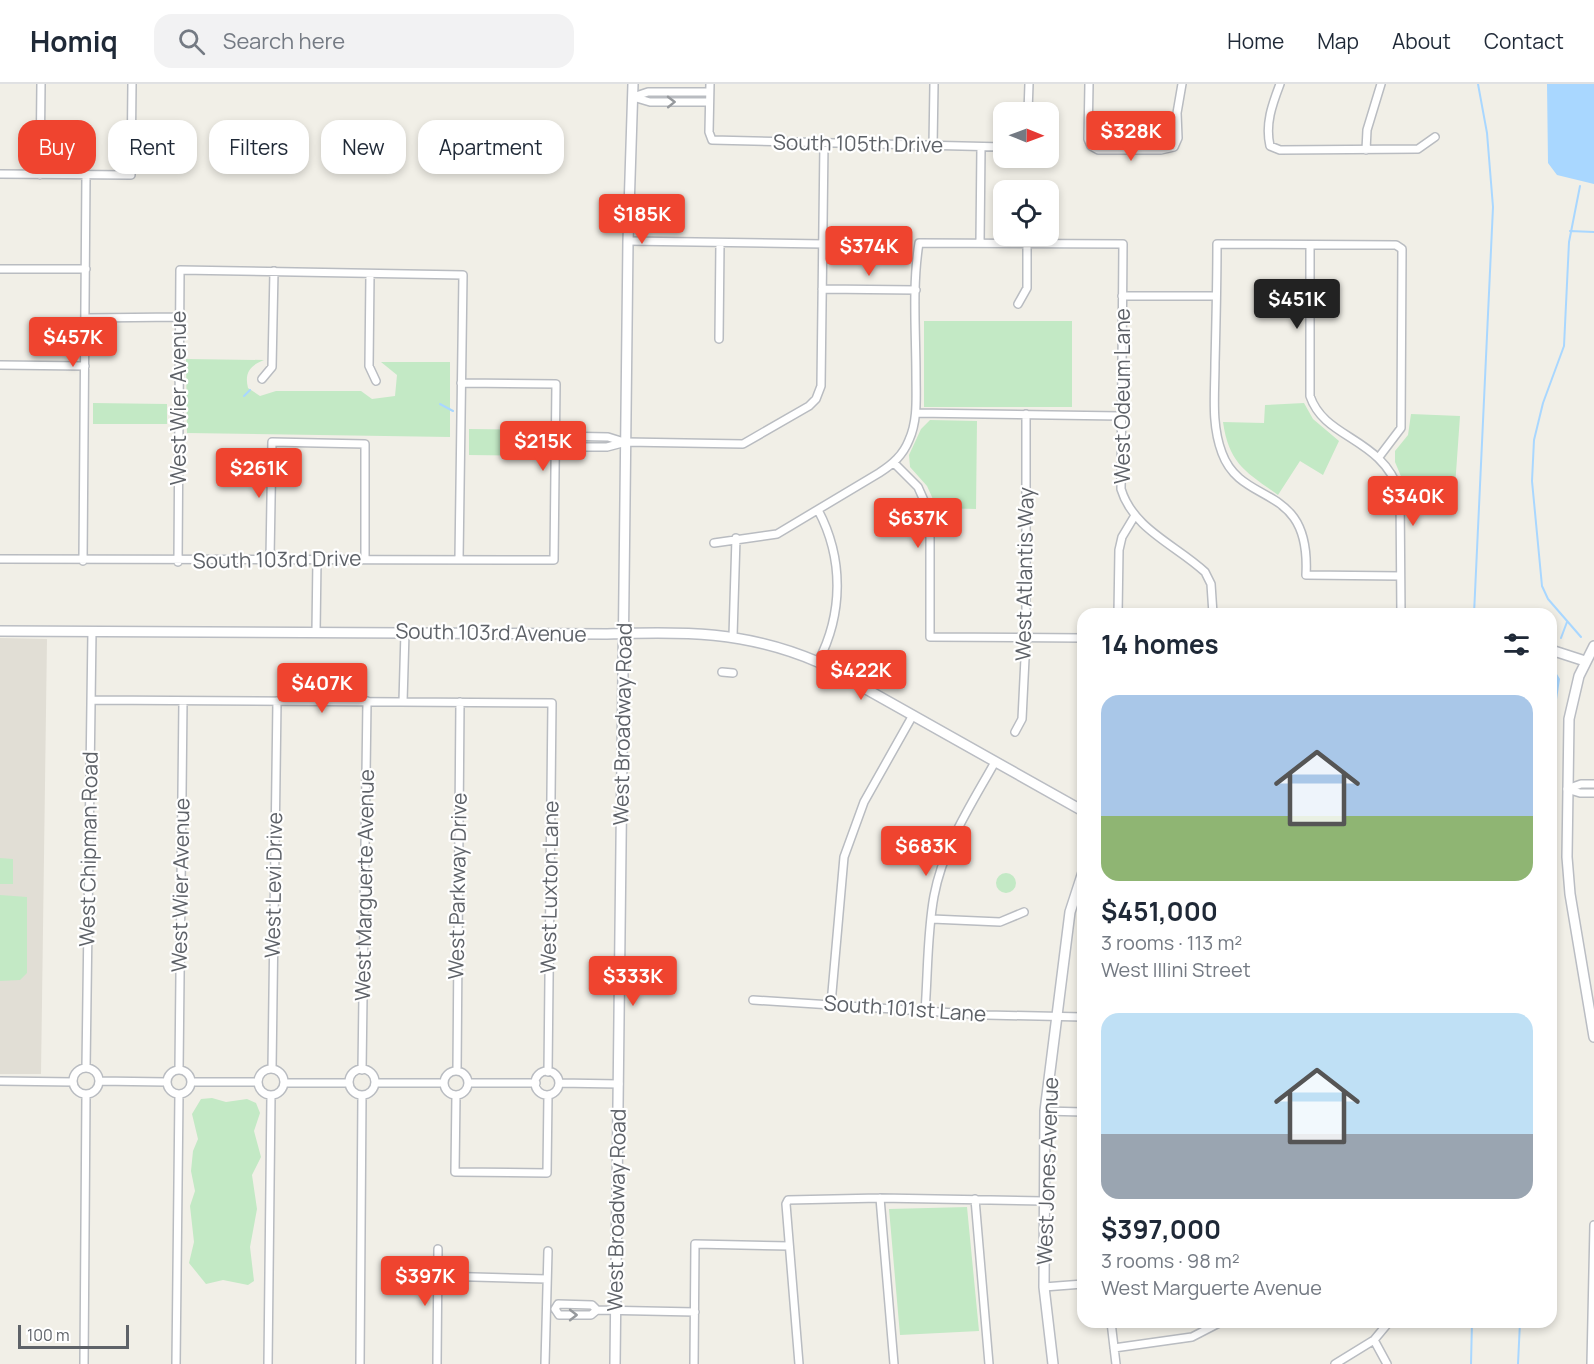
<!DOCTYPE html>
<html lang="en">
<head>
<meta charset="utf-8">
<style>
  body { margin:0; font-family:Manrope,sans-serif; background:#f2f2f3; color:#1f2937; height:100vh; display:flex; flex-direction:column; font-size:22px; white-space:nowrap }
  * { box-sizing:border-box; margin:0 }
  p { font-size:20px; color:#747a83 }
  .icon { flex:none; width:33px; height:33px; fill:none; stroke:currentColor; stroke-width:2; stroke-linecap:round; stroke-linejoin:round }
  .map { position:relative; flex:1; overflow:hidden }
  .panel { position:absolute; left:1077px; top:524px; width:480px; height:720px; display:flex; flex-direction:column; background:#fff; border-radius:18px; box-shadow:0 3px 9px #0003 }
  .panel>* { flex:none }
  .top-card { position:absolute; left:18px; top:36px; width:570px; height:54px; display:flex; gap:12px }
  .needle { width:39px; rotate:91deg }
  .tools { position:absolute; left:993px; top:18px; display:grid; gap:12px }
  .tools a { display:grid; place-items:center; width:66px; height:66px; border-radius:12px; background:#fff; box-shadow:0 3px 9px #0003; font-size:30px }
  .scale { position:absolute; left:18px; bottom:15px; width:111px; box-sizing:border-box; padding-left:6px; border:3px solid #5e6268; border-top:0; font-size:16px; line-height:21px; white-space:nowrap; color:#5e6268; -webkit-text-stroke:4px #fff; paint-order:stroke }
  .price { position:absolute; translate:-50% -51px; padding:0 14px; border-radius:6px; background:#ef442f; color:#fff; font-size:20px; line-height:39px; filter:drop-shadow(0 2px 3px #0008) }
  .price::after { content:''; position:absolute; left:50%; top:36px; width:18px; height:14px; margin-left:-9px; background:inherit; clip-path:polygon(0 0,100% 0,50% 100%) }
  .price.active { background:#222; color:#fff }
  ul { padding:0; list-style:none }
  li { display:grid; align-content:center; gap:12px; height:318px; padding:0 24px }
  li span { display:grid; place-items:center; height:186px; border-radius:18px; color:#555 }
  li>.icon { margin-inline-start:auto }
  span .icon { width:108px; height:108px; fill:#fffc; stroke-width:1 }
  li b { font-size:26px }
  h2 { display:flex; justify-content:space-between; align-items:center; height:72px; padding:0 24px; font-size:26px }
  .tag { padding:0 21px; border-radius:18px; background:#fff; box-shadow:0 3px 9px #0003; font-size:21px; line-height:54px }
  .tag.active { background:#ef442f; color:#fff }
  header { display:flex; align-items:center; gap:36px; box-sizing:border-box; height:84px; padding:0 30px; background:#fff; border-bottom:2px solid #e0e1e3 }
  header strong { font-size:28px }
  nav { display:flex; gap:33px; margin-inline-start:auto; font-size:21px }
  .search { width:420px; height:54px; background:#f2f2f3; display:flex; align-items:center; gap:15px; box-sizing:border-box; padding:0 21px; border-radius:18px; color:#747a83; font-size:22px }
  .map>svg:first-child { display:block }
  .education { fill:#e1ded5 }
  .green { fill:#c3e9c5 }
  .water { fill:#a9d7ff }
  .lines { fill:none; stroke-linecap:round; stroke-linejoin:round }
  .stream { stroke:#a9d7ff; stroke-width:2 }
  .street-casing { stroke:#b9bcc1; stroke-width:10 }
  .secondary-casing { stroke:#babdc3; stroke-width:12 }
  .street { stroke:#fff; stroke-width:7 }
  .secondary { stroke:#fff; stroke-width:9 }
  .oneway { stroke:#96999d }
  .labels { text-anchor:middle; stroke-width:4.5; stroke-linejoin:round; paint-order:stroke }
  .street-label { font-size:21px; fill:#5e6268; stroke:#fff }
</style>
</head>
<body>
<header>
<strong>Homiq</strong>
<div class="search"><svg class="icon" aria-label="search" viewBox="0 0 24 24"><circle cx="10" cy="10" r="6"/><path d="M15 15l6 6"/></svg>Search here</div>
<nav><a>Home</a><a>Map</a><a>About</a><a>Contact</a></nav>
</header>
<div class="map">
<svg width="1594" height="1280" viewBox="0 0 1594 1280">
  <rect width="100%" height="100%" fill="#f1efe7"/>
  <path class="education" d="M0 554 47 555 41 990H0Z"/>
  <path class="green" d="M924 237H1072V323H924Z
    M186 275 264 276C251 281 244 288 248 304L260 312 276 307H361L372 315 395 312 397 291 381 278H450V353L187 349Z
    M93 319 167 320V340H93Z
    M1304 319 1313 335 1339 357 1323 391 1300 377 1278 411C1246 388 1229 380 1223 338L1264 339 1265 321Z
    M1411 330 1460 332 1455 403 1405 402 1395 378V367L1408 351Z
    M930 336 977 337 976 425 937 424 927 402 910 383 909 371 921 345Z
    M469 345 546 346V372L469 371Z
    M0 774 13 775V800H0Z
    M996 799a10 10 0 1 1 20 0a10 10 0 1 1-20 0Z
    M0 811 27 813V889L20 896 0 897Z
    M212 1014 226 1018 247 1015 256 1019 260 1029 254 1047 261 1073 252 1091 257 1125 250 1163 254 1197 248 1201 223 1196 206 1200 189 1179 194 1158 190 1122 195 1107 191 1087 193 1067 198 1055 192 1030 201 1015Z
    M967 1123 979 1247 900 1251 889 1125Z"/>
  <path class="water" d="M1547 0H1594V100L1557 91 1548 79Z
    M1551 580 1560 595 1556 622 1551 624Z"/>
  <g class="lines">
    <path class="stream" d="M1580 102 1569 158 1564 262 1543 319 1534 356 1532 397 1542 502 1548 515 1581 553
      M1570 147 1594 148
      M244 312 250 306
      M440 320 453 327
      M1474 530 1493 123 1487 49 1478 0
      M1561 554 1567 538
      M1471 1280 1472 1238
      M1518 1280 1520 1238"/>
    <g class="street-casing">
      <path id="street" d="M710 0 709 48 712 56 1004 63
        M1089 0 1088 55 1091 62 1098 66H1161L1174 63 1178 54 1177 29 1182 0
        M1280 0C1272 21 1265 40 1270 62L1280 66 1418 65 1435 53
        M633 13 648 8H709
        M633 13 650 18H709
        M1028 28 1029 0
        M933 62 934 0
        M1366 66 1367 46 1381 0
        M0 90 131 91 132 0
        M40 91 41 0
        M628 157 823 160
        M980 158 981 63
        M1310 161V312C1325 356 1381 352 1400 409L1401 530
        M0 185H86
        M370 190 369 282 376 297
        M822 205 916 206
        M1122 212H1216
        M1018 220 1027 204V159
        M86 234 180 233
        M719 255 720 159
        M0 281 85 282
        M262 295 272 283 274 187
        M916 329 1120 332
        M555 352 608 353 624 358
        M555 363H607L626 358 743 360 809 322 816 315 821 302 824 59
        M1379 373 1401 344 1402 165 1396 161 1217 160C1217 200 1216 239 1215 279 1215 310 1211 340 1222 369 1242 424 1311 397 1306 491L1400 492
        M894 379 918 403 930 430V553L1083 554
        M714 459 777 450 879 389C893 380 903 371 909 356 918 336 916 313 916 292 916 249 912 202 919 159L1123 160 1121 405C1133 445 1176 461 1205 488L1211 500 1213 530
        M270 474 272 358 365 360V475
        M0 475 554 476 556 300 461 299
        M83 477 86 91
        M178 478 180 186 463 191 459 475
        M1118 530 1119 466 1122 453 1134 433
        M316 548 317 475
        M733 552 736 454
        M818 578C843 530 844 475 818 426
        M722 588 733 589
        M91 616 552 619 548 988
        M403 618 405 548
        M1015 648 1022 635 1026 554V330
        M1567 705 1581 700H1594
        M1567 705 1580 709H1594
        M932 835 1000 838 1024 828
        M753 916 986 931 1083 933
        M831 920 844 773 864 718 913 631
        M925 927C928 889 927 850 934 812 943 763 971 721 995 678
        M73 997a13 13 0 1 1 26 0a13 13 0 1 1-26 0Z
        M86 984 92 547
        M179 985 183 617
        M272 985 277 617
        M349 998a13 13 0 1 1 26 0a13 13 0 1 1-26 0Z
        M258 998a13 13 0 1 1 26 0a13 13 0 1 1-26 0Z
        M167 998a12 12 0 1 1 24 0a12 12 0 1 1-24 0Z
        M362 986 367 617
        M457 987 460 618
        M444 999a12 12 0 1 1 24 0a12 12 0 1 1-24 0Z
        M535 999a12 12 0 1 1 24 0a12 12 0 1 1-24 0Z
        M0 997 73 998
        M99 997 166 998
        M191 998H258
        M284 999H349
        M375 999H444
        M468 999H536
        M559 999 619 1000
        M456 1011 455 1088 547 1089 548 1011
        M1045 1027 1083 1028
        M880 1114 894 1280
        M975 1115 989 1280
        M438 1192 547 1195
        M1044 1203 1083 1200
        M597 1226 591 1231H559L555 1225 558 1220 592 1221 597 1226 695 1228
        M1111 1238 1116 1280
        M1374 1256 1387 1280
        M1114 1264 1192 1253 1221 1238
        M84 1280 86 1011
        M176 1280 179 1010
        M268 1280 271 1011
        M360 1280 362 1011
        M437 1280 438 1165
        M545 1280 548 1167
        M694 1280 695 1160 789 1162
        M799 1280 786 1120 788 1116 880 1114 1043 1117
        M1335 1280 1374 1256 1389 1238
        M1591 1280 1594 1141"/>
    </g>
    <g class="secondary-casing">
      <path id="secondary" d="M0 547 607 550C683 547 746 547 818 578L1083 727
        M1594 562 1579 592 1569 635 1567 773 1570 810 1594 953
        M1551 566 1585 577
        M615 1280 628 157 633 0
        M1053 1280 1044 1203 1045 1027 1070 828 1083 788"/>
    </g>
    <use href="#street" class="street"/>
    <use href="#secondary" class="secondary"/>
  </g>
  <defs><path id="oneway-chevron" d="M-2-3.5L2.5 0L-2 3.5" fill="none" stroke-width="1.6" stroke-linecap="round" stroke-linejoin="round" transform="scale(1.5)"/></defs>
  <g class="oneway">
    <use href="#oneway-chevron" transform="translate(671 18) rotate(-1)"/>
    <use href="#oneway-chevron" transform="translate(573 1231)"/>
  </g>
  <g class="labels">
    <g class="street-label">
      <text transform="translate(858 60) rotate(1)" y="7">South 105th Drive</text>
      <text transform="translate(1123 312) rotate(-90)" y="7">West Odeum Lane</text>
      <text transform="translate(179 314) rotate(-90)" y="7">West Wier Avenue</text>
      <text transform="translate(277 476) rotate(-1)" y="7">South 103rd Drive</text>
      <text transform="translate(1025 490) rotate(-89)" y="7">West Atlantis Way</text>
      <text transform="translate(491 549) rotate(1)" y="7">South 103rd Avenue</text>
      <text transform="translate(623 640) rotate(-89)" y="7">West Broadway Road</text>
      <text transform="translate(89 765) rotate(-89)" y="7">West Chipman Road</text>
      <text transform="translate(181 801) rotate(-89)" y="7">West Wier Avenue</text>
      <text transform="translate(274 801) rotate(-89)" y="7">West Levi Drive</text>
      <text transform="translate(365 801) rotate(-89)" y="7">West Marguerte Avenue</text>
      <text transform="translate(458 802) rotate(-89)" y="7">West Parkway Drive</text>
      <text transform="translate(550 803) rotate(-89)" y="7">West Luxton Lane</text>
      <text transform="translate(905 925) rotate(4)" y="7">South 101st Lane</text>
      <text transform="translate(1048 1087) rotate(-88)" y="7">West Jones Avenue</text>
      <text transform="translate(617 1126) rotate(-89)" y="7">West Broadway Road</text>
    </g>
  </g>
</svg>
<div class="tools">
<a><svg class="needle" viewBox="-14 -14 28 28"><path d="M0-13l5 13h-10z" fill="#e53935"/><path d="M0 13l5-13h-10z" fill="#747a83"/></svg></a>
<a><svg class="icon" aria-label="locate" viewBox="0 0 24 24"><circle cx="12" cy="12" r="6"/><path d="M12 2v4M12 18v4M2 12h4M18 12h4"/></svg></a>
</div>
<div class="scale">100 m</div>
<b class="price" style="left:1131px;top:78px">$328K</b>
<b class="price" style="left:642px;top:161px">$185K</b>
<b class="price" style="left:869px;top:193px">$374K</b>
<b class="price active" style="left:1297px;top:246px">$451K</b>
<b class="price" style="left:73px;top:284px">$457K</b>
<b class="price" style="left:543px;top:388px">$215K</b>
<b class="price" style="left:259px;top:415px">$261K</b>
<b class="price" style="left:1413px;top:443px">$340K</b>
<b class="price" style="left:918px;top:465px">$637K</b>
<b class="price" style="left:861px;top:617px">$422K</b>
<b class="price" style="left:322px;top:630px">$407K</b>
<b class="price" style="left:926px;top:793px">$683K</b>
<b class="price" style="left:633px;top:923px">$333K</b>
<b class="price" style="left:425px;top:1223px">$397K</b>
<div class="top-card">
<a class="tag active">Buy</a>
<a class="tag">Rent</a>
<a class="tag">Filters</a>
<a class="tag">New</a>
<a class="tag">Apartment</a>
</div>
<section class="panel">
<h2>14 homes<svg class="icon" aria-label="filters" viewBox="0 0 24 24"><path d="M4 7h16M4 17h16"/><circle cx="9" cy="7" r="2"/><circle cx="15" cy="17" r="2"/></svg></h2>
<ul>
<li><span style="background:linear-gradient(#a9c7e8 65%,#8fb573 0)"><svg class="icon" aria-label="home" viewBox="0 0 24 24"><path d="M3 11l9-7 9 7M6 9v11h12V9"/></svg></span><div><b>$451,000</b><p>3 rooms · 113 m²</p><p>West Illini Street</p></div></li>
<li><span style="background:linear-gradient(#bfe0f5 65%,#9aa5b1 0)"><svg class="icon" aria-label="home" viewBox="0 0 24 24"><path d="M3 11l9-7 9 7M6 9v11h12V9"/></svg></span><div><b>$397,000</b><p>3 rooms · 98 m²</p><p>West Marguerte Avenue</p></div></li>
</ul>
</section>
</div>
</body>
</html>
